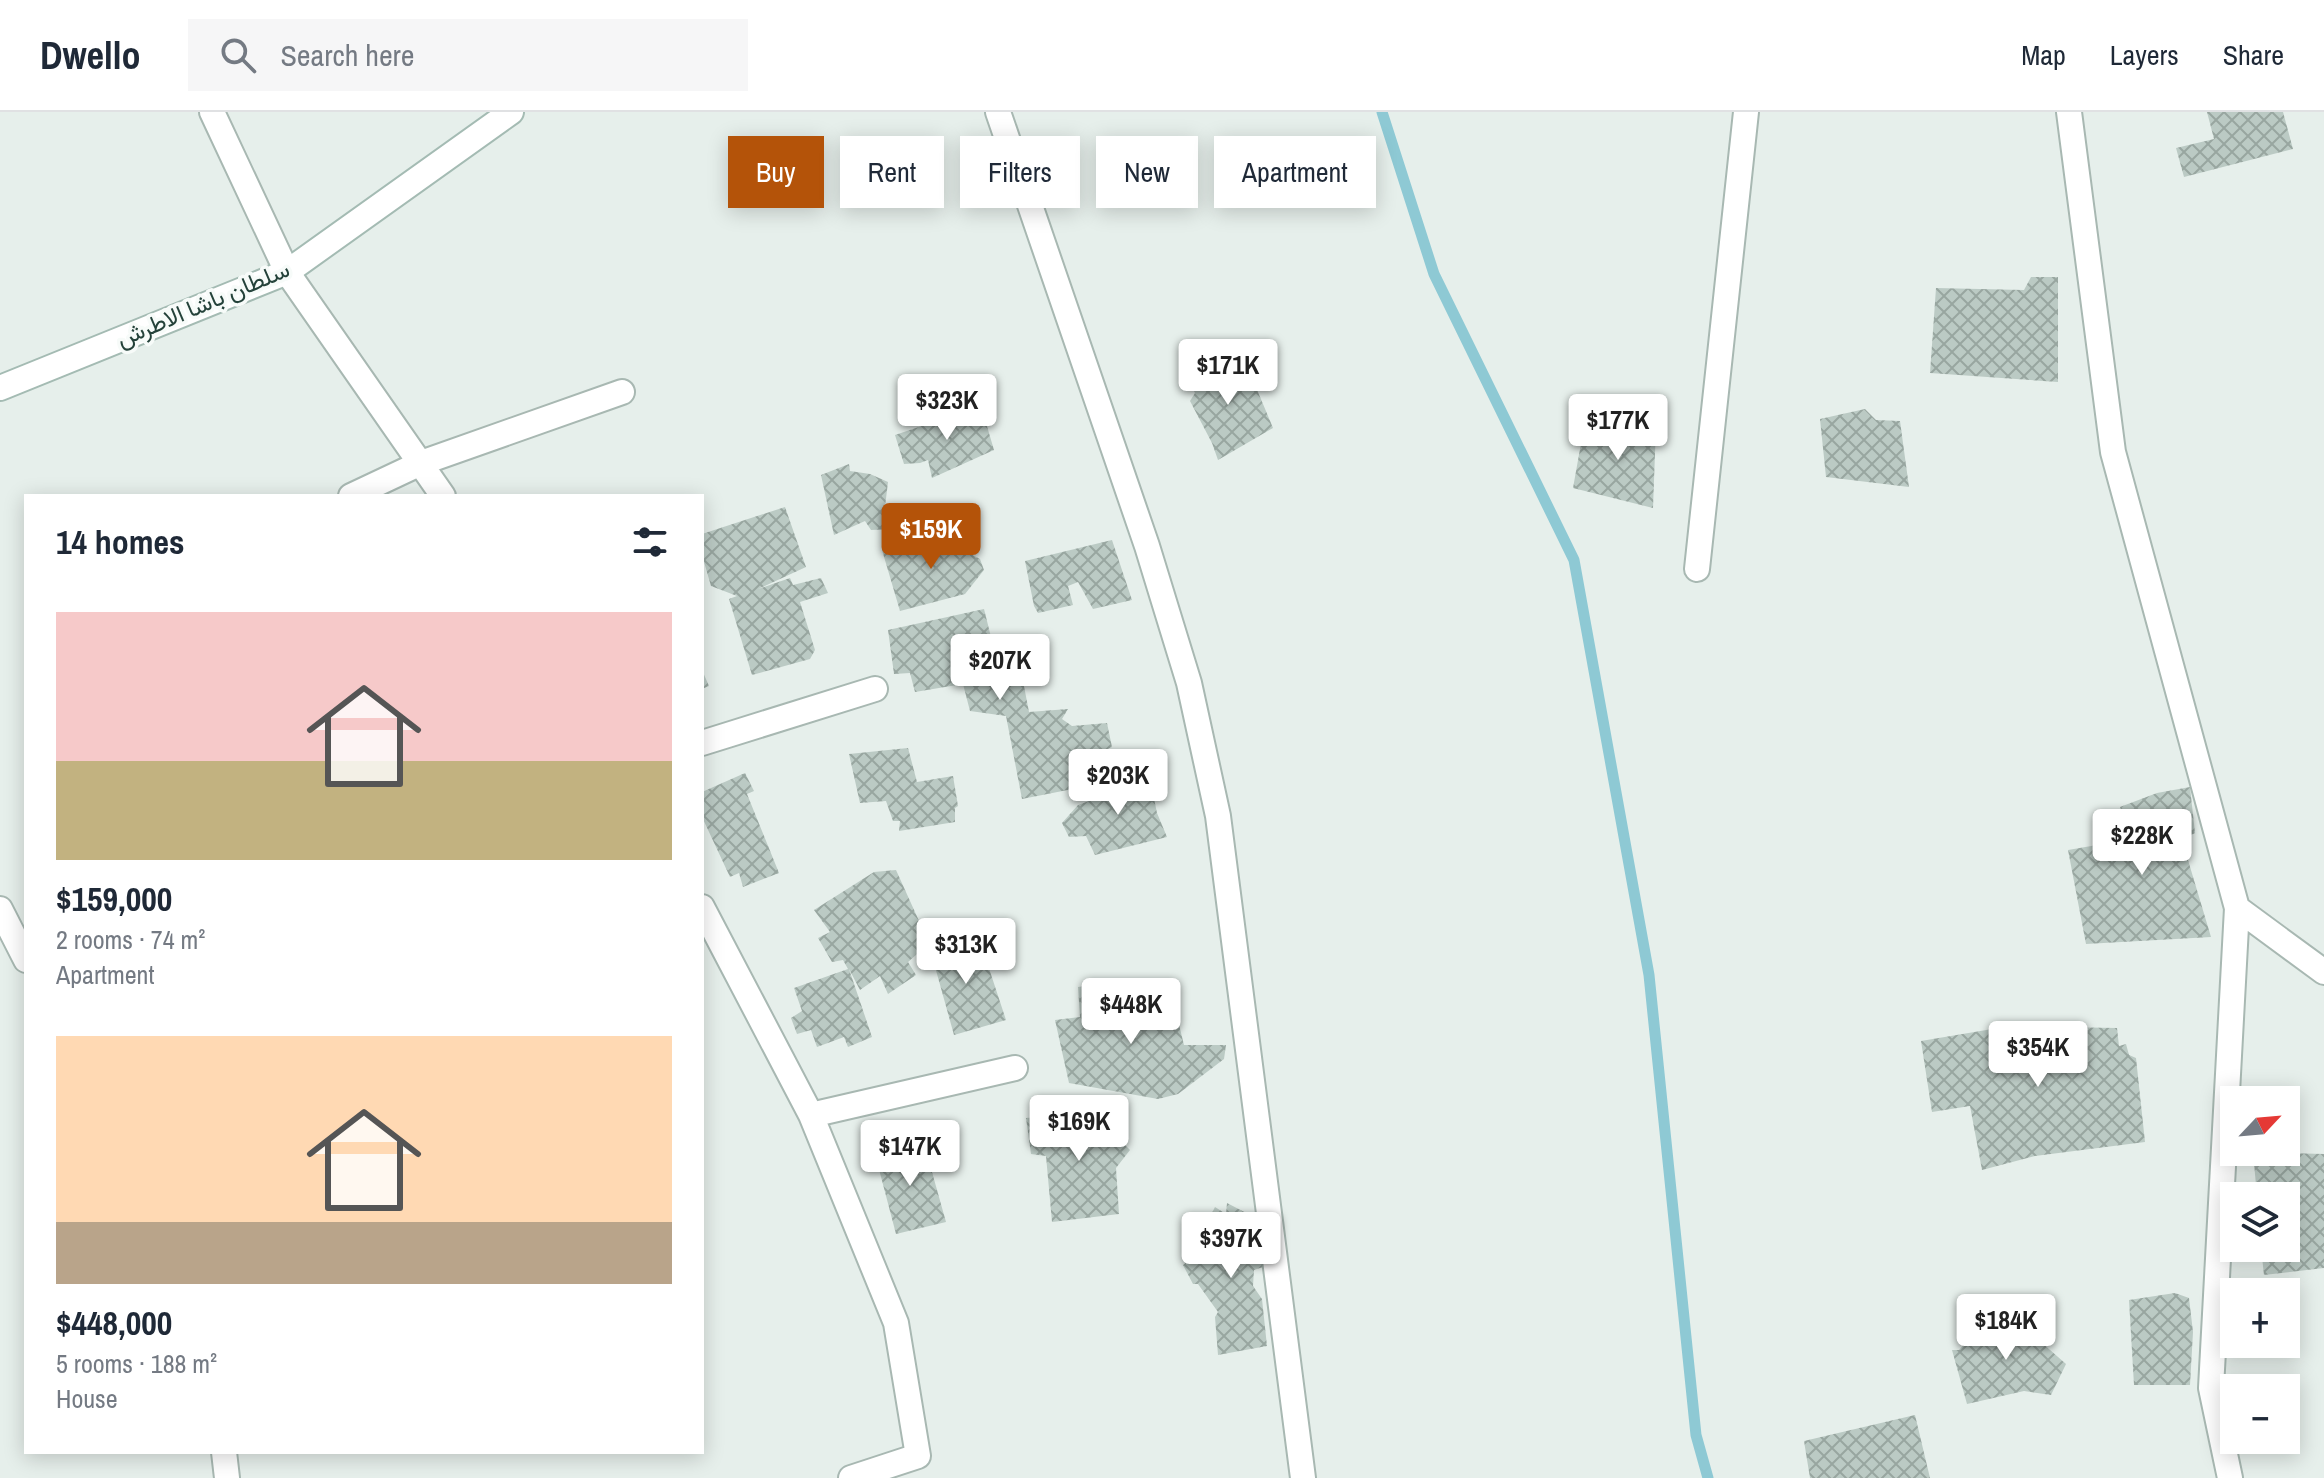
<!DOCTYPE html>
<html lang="en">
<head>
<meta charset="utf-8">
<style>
  body { margin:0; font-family:"Archivo Narrow",Vazirmatn,sans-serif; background:#f6f6f7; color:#1f2937; height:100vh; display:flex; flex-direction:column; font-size:30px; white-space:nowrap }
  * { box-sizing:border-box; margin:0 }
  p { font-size:26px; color:#747a83 }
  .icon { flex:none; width:44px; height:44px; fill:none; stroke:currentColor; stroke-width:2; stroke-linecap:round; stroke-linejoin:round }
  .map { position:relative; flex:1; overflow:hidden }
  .sheet { position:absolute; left:24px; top:382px; width:680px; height:960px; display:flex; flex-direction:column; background:#fff; border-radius:0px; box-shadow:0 4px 20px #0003 }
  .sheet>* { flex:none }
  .banner { position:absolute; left:728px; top:24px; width:760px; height:72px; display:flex; gap:16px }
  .needle { width:52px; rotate:64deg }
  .tools { position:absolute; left:2220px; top:974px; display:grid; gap:16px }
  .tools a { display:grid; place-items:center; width:80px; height:80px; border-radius:0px; background:#fff; box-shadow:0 4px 20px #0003; font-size:40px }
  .price { position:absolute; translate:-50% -68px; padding:0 18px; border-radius:8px; background:#fff; color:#222; font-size:26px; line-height:52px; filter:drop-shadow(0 2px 4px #0008) }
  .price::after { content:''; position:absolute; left:50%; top:48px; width:24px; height:18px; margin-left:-12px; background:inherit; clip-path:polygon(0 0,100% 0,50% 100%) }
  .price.selected { background:#b45309; color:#fff }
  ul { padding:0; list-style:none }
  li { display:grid; align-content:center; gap:16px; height:424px; padding:0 32px }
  li span { display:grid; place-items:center; height:248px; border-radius:0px; color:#555 }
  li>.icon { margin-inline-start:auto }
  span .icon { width:144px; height:144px; fill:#fffc; stroke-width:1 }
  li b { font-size:34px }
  h2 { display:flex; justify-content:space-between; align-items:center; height:96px; padding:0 32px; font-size:34px }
  .chip { padding:0 28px; border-radius:0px; background:#fff; box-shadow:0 4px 20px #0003; font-size:28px; line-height:72px }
  .chip.selected { background:#b45309; color:#fff }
  header { display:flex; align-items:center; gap:48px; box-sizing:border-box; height:112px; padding:0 40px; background:#fff; border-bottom:2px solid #e0e1e3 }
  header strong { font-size:38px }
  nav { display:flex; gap:44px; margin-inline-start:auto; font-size:28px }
  .search { width:560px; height:72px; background:#f6f6f7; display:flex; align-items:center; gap:20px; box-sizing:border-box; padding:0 28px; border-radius:0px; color:#747a83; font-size:30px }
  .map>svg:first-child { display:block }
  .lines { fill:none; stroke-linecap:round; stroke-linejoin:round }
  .stream { stroke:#8ec9d4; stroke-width:11 }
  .building { fill:url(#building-cross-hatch) }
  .street-casing { stroke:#a8b8b2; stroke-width:28 }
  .secondary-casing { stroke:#a4bbb3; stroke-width:28 }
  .street { stroke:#fff; stroke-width:24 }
  .secondary { stroke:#fff; stroke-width:24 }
  .labels { text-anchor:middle; stroke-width:7; stroke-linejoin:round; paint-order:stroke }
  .street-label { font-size:24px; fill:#24423a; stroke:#f7fbf9 }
</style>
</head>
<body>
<header>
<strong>Dwello</strong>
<div class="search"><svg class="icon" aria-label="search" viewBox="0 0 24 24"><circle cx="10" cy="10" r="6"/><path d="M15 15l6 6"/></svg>Search here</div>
<nav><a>Map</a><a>Layers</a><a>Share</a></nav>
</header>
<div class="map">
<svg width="2324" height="1366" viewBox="0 0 2324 1366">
  <defs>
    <pattern id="building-cross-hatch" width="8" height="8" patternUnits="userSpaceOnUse" patternTransform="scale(2)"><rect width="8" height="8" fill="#bbcac4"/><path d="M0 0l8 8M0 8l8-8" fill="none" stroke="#98a6a0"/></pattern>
  </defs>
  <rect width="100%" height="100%" fill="#e6efeb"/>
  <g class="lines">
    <path class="stream" d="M1382 0 1434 162 1574 448 1649 863 1696 1323 1708 1366"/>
  </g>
  <path class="building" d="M2207 0H2283L2293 37 2184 65 2176 36 2214 27Z
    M2031 165H2058V270L1930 261 1936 176 2024 178Z
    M1225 242 1238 267 1250 261 1273 316 1218 348 1212 331 1190 289 1195 281 1187 264Z
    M981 294 994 338 932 366 928 348 920 351 904 352 895 323Z
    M1865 297 1876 308 1900 309 1909 375 1826 365 1820 307Z
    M1585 309 1656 314 1653 396 1573 376Z
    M849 352 850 359 870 362 888 370 885 395 894 417 871 418 865 409 834 423 821 363Z
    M785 395 806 455 758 477 790 466 793 473 821 466 828 481 800 490 815 538 810 547 752 563 729 487 737 484 711 474 702 443V422Z
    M945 423 963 430 967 440 980 447 984 458 965 482 900 499 882 438Z
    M1112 428 1132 488 1093 497 1078 470 1068 474 1073 493 1038 501 1034 494 1025 449Z
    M984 497 1000 561 963 572 1023 569 1029 600 1068 597 1062 607 1072 614 1107 611 1112 635 1099 641 1098 672 1022 687 1006 604 970 599 963 572 915 580 910 561 894 562 888 518Z
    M702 558 709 574 702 577Z
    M908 636 917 670 953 664 958 694 955 696V710L899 719 900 709H893L886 689 860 691 849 642Z
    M1140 660 1151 672 1157 701 1167 725 1095 743 1086 724 1069 725 1062 711 1078 693 1111 681 1113 667Z
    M745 661 754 679 747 682 779 761 743 775 739 761 730 765 702 705V680Z
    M2190 675 2195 721 2182 728 2211 825 2086 832 2068 738 2132 727 2120 695 2157 681Z
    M896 758 929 831 908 850 916 863 888 882 880 864 860 878 849 857 872 925 848 935 844 925 817 935 811 918 797 922 791 906 802 899 794 876 848 857 843 848 832 850 818 826 830 820 814 798 874 760Z
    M953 821 960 838 982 835 1006 908 954 923 932 844 936 842 931 826Z
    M1118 870 1123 899 1172 884 1184 933H1226L1224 947 1178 982 1158 987 1069 971 1055 908 1080 905 1078 875Z
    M2010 914 2117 916 2119 934 2126 932 2129 943 2136 946 2145 1030 2035 1044 1982 1058 1970 994 1932 1000 1921 929Z
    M1108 999 1114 1022 1130 1038 1116 1056 1119 1102 1052 1110 1046 1044 1031 1042 1026 1006Z
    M923 1028 946 1110 896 1122 875 1042Z
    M2253 1040 2324 1042V1156L2264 1163 2261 1136H2286V1084H2257Z
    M1227 1091 1254 1105 1247 1136 1261 1140 1266 1154 1254 1158 1253 1174 1262 1187 1267 1234 1218 1243 1215 1205 1218 1200 1198 1172H1193L1183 1153 1195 1144 1200 1124 1215 1095 1226 1102Z
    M2175 1181 2189 1186 2193 1220 2190 1273H2134L2129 1188Z
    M2026 1200 2033 1223 2066 1252 2051 1283 2024 1279 1967 1292 1952 1238H1959L1979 1216 2008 1210Z
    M1915 1303 1930 1366H1810L1804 1329Z"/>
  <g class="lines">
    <g class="street-casing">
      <path id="street" d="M212 0 287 160 443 384
        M998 0 1147 434 1189 571 1218 704 1303 1366
        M2069 0 2113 340 2237 796 2211 1276 2230 1366
        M351 384 421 351 622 280
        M1697 457 1746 0
        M702 631 875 577
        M702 795 811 1003 896 1211 918 1344 851 1366
        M2237 796 2324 860
        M0 797 26 848
        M811 1003 1015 956
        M224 1340 227 1366"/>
    </g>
    <g class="secondary-casing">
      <path id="secondary" d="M0 276 287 160 511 0"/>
    </g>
    <use href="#street" class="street"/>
    <use href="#secondary" class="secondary"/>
  </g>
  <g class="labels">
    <g class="street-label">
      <text transform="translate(203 192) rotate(-23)" y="8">سلطان باشا الاطرش</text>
    </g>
  </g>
</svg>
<div class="tools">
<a><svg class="needle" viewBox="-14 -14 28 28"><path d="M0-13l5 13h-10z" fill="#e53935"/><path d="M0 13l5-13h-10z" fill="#747a83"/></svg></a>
<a><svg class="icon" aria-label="layers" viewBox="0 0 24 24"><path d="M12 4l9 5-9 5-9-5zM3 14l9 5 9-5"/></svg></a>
<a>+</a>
<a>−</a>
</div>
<b class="price" style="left:1228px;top:295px">$171K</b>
<b class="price" style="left:947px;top:330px">$323K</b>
<b class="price" style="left:1618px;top:350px">$177K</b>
<b class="price selected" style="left:931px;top:459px">$159K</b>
<b class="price" style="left:1000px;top:590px">$207K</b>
<b class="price" style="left:1118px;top:705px">$203K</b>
<b class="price" style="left:2142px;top:765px">$228K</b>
<b class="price" style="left:966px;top:874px">$313K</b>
<b class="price" style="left:1131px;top:934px">$448K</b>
<b class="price" style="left:2038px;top:977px">$354K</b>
<b class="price" style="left:1079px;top:1051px">$169K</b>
<b class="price" style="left:910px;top:1076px">$147K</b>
<b class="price" style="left:1231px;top:1168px">$397K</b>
<b class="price" style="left:2006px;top:1250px">$184K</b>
<div class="banner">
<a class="chip selected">Buy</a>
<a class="chip">Rent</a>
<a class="chip">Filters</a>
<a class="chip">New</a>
<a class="chip">Apartment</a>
</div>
<section class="sheet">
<h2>14 homes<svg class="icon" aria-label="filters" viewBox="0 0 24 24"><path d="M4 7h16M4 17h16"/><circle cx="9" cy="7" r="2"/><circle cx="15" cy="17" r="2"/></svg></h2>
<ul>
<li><span style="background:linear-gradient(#f6c9c9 60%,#c2b280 0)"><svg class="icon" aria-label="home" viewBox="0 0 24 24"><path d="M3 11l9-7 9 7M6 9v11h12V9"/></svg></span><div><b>$159,000</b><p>2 rooms · 74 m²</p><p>Apartment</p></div></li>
<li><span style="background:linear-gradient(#ffd9b3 75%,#b9a48a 0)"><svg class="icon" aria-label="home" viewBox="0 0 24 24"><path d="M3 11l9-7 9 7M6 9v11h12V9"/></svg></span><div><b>$448,000</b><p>5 rooms · 188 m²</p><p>House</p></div></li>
</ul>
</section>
</div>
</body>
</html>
